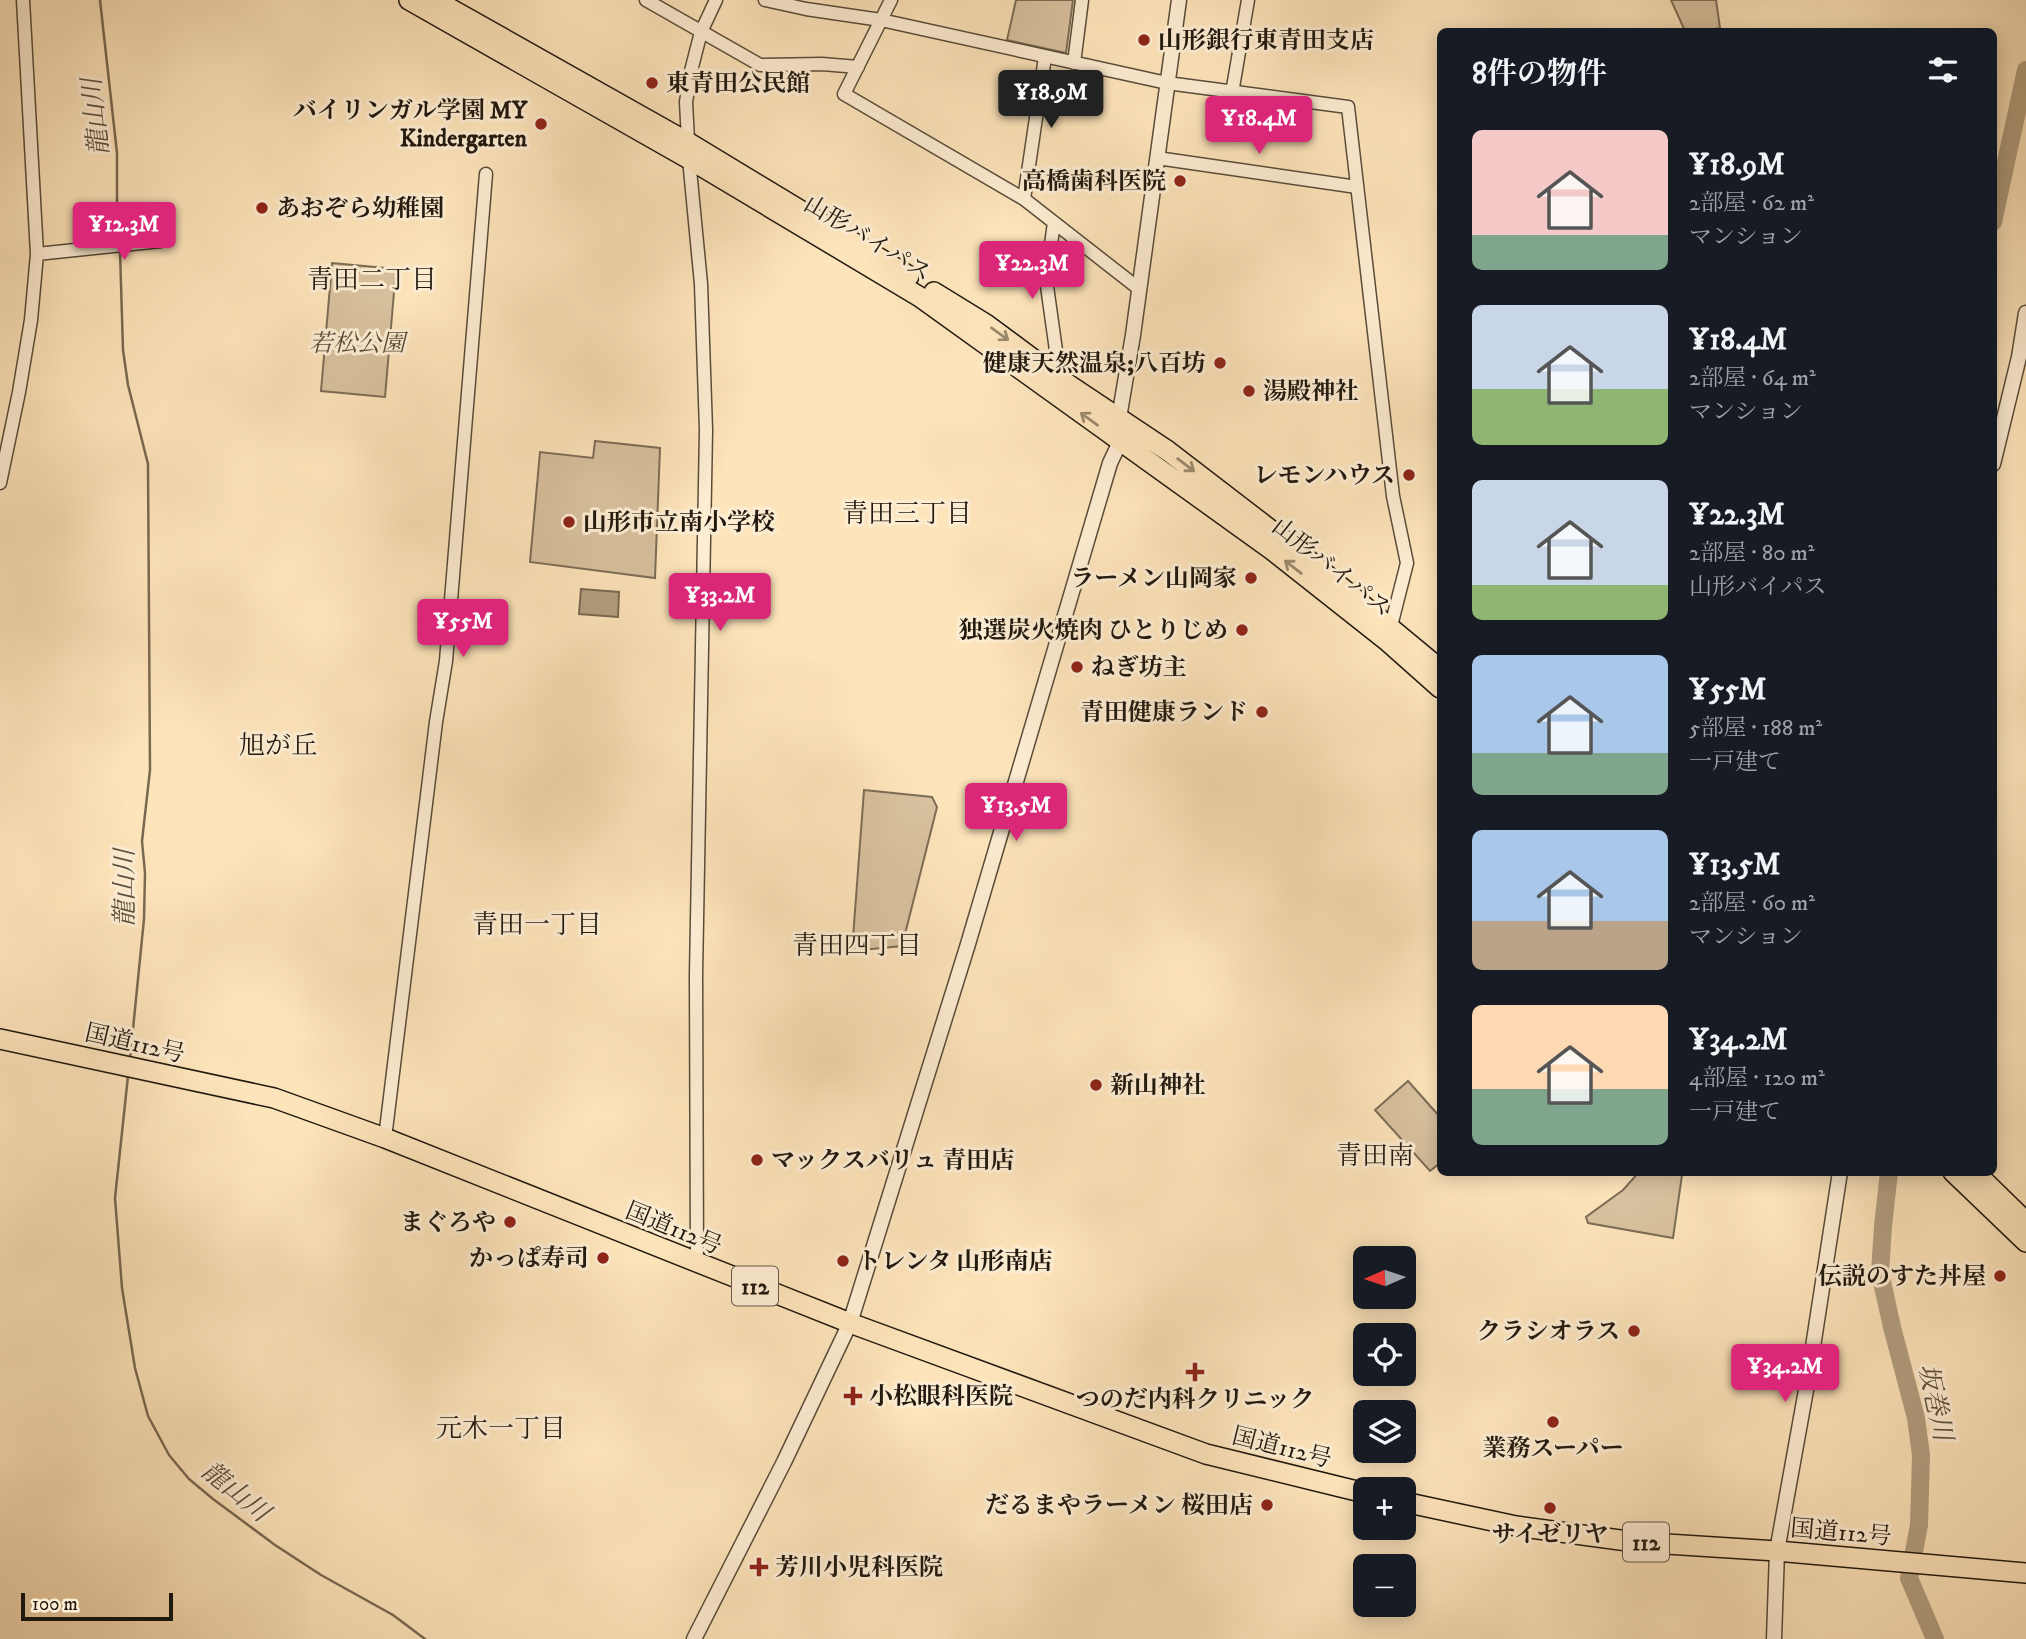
<!DOCTYPE html>
<html lang="ja">
<head>
<meta charset="utf-8">
<style>
  body { margin:0; font-family:"IM FELL DW Pica","Noto Serif JP",serif; background:#20242c; color:#f1f3f6; height:100vh; display:flex; flex-direction:column; font-size:26px; white-space:nowrap }
  * { box-sizing:border-box; margin:0 }
  p { font-size:23px; color:#9ea1a6 }
  .icon { flex:none; width:38px; height:38px; fill:none; stroke:currentColor; stroke-width:2; stroke-linecap:round; stroke-linejoin:round }
  .map { position:relative; flex:1; overflow:hidden }
  .panel { position:absolute; left:1437px; top:28px; width:560px; height:1148px; display:flex; flex-direction:column; background:#171b24; border-radius:10px; box-shadow:0 4px 18px #0003 }
  .panel>* { flex:none }
  .needle { width:46px; rotate:267deg }
  .tools { position:absolute; left:1353px; top:1246px; display:grid; gap:14px }
  .tools a { display:grid; place-items:center; width:63px; height:63px; border-radius:10px; background:#171b24; box-shadow:0 4px 18px #0003; font-size:35px }
  .scale { position:absolute; left:21px; bottom:18px; width:152px; box-sizing:border-box; padding-left:7px; border:4px solid #21190e; border-top:0; font-size:19px; line-height:24px; white-space:nowrap; color:#21190e; -webkit-text-stroke:5px #feedd3; paint-order:stroke }
  .price { position:absolute; translate:-50% -60px; padding:0 16px; border-radius:7px; background:#db2777; color:#fff; font-size:23px; line-height:46px; filter:drop-shadow(0 2px 4px #0008) }
  .price::after { content:''; position:absolute; left:50%; top:42px; width:21px; height:16px; margin-left:-10px; background:inherit; clip-path:polygon(0 0,100% 0,50% 100%) }
  .price.active { background:#222; color:#fff }
  ul { padding:0; list-style:none }
  li { display:flex; align-items:center; gap:21px; height:175px; padding:0 35px }
  li span { display:grid; place-items:center; flex:none; width:196px; height:140px; border-radius:10px; color:#555 }
  li>.icon { margin-inline-start:auto }
  span .icon { width:84px; height:84px; fill:#fffc; stroke-width:1 }
  li b { font-size:30px }
  h2 { display:flex; justify-content:space-between; align-items:center; height:84px; padding:0 35px; font-size:30px }
  .map>svg:first-child { display:block }
  .green { fill:#d8c19e; stroke:#7c6d56; stroke-width:2 }
  .water { fill:#b39f80; stroke:#796952; stroke-width:2 }
  .lines { fill:none; stroke-linecap:round; stroke-linejoin:round }
  .stream { stroke:#796952; stroke-width:2.5 }
  .river { stroke:#b39f80; stroke-width:18 }
  .minor-casing { stroke:#584c39; stroke-width:15 }
  .tertiary-casing { stroke:#584c39; stroke-width:17 }
  .trunk-casing { stroke:#21190e; stroke-width:22 }
  .minor { stroke:#feedd3; stroke-width:12 }
  .tertiary { stroke:#feedd3; stroke-width:14 }
  .trunk { stroke:#fee4bb; stroke-width:19 }
  .oneway { stroke:#9b896d }
  .poi-dot { fill:#8f2418; stroke:#feedd3; stroke-width:2.5 }
  .labels { text-anchor:middle; stroke-width:6; stroke-linejoin:round; paint-order:stroke }
  .shield { fill:#feedd3; stroke:#635949; stroke-width:2 }
  .shield-label { font-size:23px; font-weight:bold; fill:#21190e }
  .poi-label { font-size:24px; font-weight:bold; fill:#21190e; stroke:#feedd3; text-anchor:end }
  .street-label { font-size:24px; fill:#21190e; stroke:#feedd3 }
  .park-label { font-size:24px; font-style:italic; fill:#584b39; stroke:#feedd3 }
  .water-label { font-size:26px; font-style:italic; fill:#5b4f3c; stroke:#feedd3 }
  .neighbourhood-label { font-size:26px; fill:#21190e; stroke:#feedd3 }
</style>
</head>
<body>
<div class="map">
<svg width="2026" height="1639" viewBox="0 0 2026 1639">
  <rect width="100%" height="100%" fill="#fee4bb"/>
  <filter id="stains"><feTurbulence type="fractalNoise" baseFrequency=".00286" numOctaves="4"/><feColorMatrix values="0 0 0 0 .2 0 0 0 0 .09 0 0 0 0 .02 0 0 0 .5 -.17"/></filter>
  <radialGradient id="worn" r=".72"><stop offset=".6" stop-color="#630" stop-opacity="0"/><stop offset="1" stop-color="#630" stop-opacity=".3"/></radialGradient>
  <path class="green" d="M1016 0H1073L1066 53 1007 40Z
    M1671 0H1716L1720 28 1705 31H1685Z
    M332 263 396 269 385 397 321 391Z
    M595 441 660 448 655 578 530 562 540 452 593 458Z
    M864 790 932 797 937 807 902 946 852 951Z
    M1408 1081 1440 1117V1163L1430 1171 1375 1110Z
    M1639 1172 1682 1175 1673 1238 1588 1223 1586 1217 1623 1190Z"/>
  <path class="water" d="M581 589 619 592 618 617 579 614Z"/>
  <g class="lines">
    <path class="stream" d="M100 0 117 153V224L119 241
      M120 251 123 350 128 385 148 464 150 770 142 841 145 873 144 919 130 1059
      M128 1076 115 1198 122 1288 135 1368 148 1416 169 1455 189 1479 213 1499 275 1545 321 1575 393 1615 425 1639"/>
    <path class="river" d="M1993 222 2026 70
      M1889 1172 1883 1226 1880 1273 1892 1327 1916 1418 1921 1455 1919 1525 1909 1578 1935 1639"/>
    <g class="minor-casing">
      <path id="minor" d="M646 0 760 65 822 64 858 67
        M765 0 806 9 881 20 1167 83 1348 107 1393 496 1407 563 1391 626
        M891 0 844 94 1024 199 1138 288
        M1074 63 1082 0
        M1232 93 1248 0
        M1157 158 1357 187
        M1024 199 1045 57
        M1054 223 1046 279 1060 379
        M37 254 161 241
        M0 483 19 392 31 320 37 254 23 0
        M385 1138 436 722 446 661 486 174
        M697 1264 696 975 706 430 701 284 689 159 686 102 691 71 701 32 716 0"/>
    </g>
    <g class="tertiary-casing">
      <path id="tertiary" d="M1993 464 2019 357 2026 313
        M694 1639 784 1462 850 1323 968 944 1110 463 1120 442 1119 418 1133 335 1179 0
        M1774 1639 1777 1551 1808 1379 1840 1172"/>
    </g>
    <g class="trunk-casing">
      <path id="trunk" d="M409 0 689 159 920 297 1272 550 1386 640 1440 688
        M435 0 689 143 909 276
        M934 292 986 324 1060 379 1168 451 1289 544 1440 669
        M0 1039 274 1098 385 1138 850 1323 1206 1454 1365 1493
        M1953 1172 2026 1242
        M1975 1172 2026 1222
        M1404 1502 1516 1526 1635 1542 1777 1551 2026 1573"/>
    </g>
    <use href="#minor" class="minor"/>
    <use href="#tertiary" class="tertiary"/>
    <use href="#trunk" class="trunk"/>
  </g>
  <defs><path id="oneway-shaft" d="M-6 0H5M1.5-3L5.5 0L1.5 3" fill="none" stroke-width="1.6" stroke-linecap="round" stroke-linejoin="round" transform="scale(1.75)"/></defs>
  <g class="oneway">
    <use href="#oneway-shaft" transform="translate(1000 334) rotate(36)"/>
    <use href="#oneway-shaft" transform="translate(1089 419) rotate(-144)"/>
    <use href="#oneway-shaft" transform="translate(1186 465) rotate(37)"/>
    <use href="#oneway-shaft" transform="translate(1293 567) rotate(-142)"/>
  </g>
  <g class="poi-dot">
    <circle cx="1144" cy="40" r="7"/>
    <circle cx="652" cy="83" r="7"/>
    <circle cx="541" cy="124" r="7"/>
    <circle cx="1180" cy="181" r="7"/>
    <circle cx="262" cy="208" r="7"/>
    <circle cx="1220" cy="363" r="7"/>
    <circle cx="1249" cy="391" r="7"/>
    <circle cx="1409" cy="475" r="7"/>
    <circle cx="569" cy="522" r="7"/>
    <circle cx="1251" cy="578" r="7"/>
    <circle cx="1242" cy="630" r="7"/>
    <circle cx="1077" cy="667" r="7"/>
    <circle cx="1262" cy="712" r="7"/>
    <circle cx="1096" cy="1085" r="7"/>
    <circle cx="757" cy="1160" r="7"/>
    <circle cx="510" cy="1222" r="7"/>
    <circle cx="603" cy="1258" r="7"/>
    <circle cx="843" cy="1261" r="7"/>
    <circle cx="2000" cy="1276" r="7"/>
    <circle cx="1634" cy="1331" r="7"/>
    <path d="M1191.5 1361.5h7v7h7v7h-7v7h-7v-7h-7v-7h7z"/>
    <path d="M849.5 1385.5h7v7h7v7h-7v7h-7v-7h-7v-7h7z"/>
    <circle cx="1553" cy="1422" r="7"/>
    <circle cx="1267" cy="1505" r="7"/>
    <circle cx="1550" cy="1508" r="7"/>
    <path d="M755.5 1556.5h7v7h7v7h-7v7h-7v-7h-7v-7h7z"/>
  </g>
  <g class="labels">
    <g class="shield">
      <rect x="732" y="1266.5" width="46" height="39" rx="5"/>
      <rect x="1623" y="1522.5" width="46" height="39" rx="5"/>
    </g>
    <g class="shield-label">
      <text x="755" y="1294">112</text>
      <text x="1646" y="1550">112</text>
    </g>
    <g class="poi-label">
      <text x="1158" y="48" text-anchor="start">山形銀行東青田支店</text>
      <text x="666" y="91" text-anchor="start">東青田公民館</text>
      <text x="527" y="118">バイリンガル学園 MY<tspan x="527" dy="28">Kindergarten</tspan></text>
      <text x="1166" y="189">高橋歯科医院</text>
      <text x="276" y="216" text-anchor="start">あおぞら幼稚園</text>
      <text x="1206" y="371">健康天然温泉;八百坊</text>
      <text x="1263" y="399" text-anchor="start">湯殿神社</text>
      <text x="1395" y="483">レモンハウス</text>
      <text x="583" y="530" text-anchor="start">山形市立南小学校</text>
      <text x="1237" y="586">ラーメン山岡家</text>
      <text x="1228" y="638">独選炭火焼肉 ひとりじめ</text>
      <text x="1091" y="675" text-anchor="start">ねぎ坊主</text>
      <text x="1248" y="720">青田健康ランド</text>
      <text x="1110" y="1093" text-anchor="start">新山神社</text>
      <text x="771" y="1168" text-anchor="start">マックスバリュ 青田店</text>
      <text x="496" y="1230">まぐろや</text>
      <text x="589" y="1266">かっぱ寿司</text>
      <text x="857" y="1269" text-anchor="start">トレンタ 山形南店</text>
      <text x="1986" y="1284">伝説のすた丼屋</text>
      <text x="1620" y="1339">クラシオラス</text>
      <text x="869" y="1404" text-anchor="start">小松眼科医院</text>
      <text x="1195" y="1407" text-anchor="middle">つのだ内科クリニック</text>
      <text x="1553" y="1456" text-anchor="middle">業務スーパー</text>
      <text x="1253" y="1513">だるまやラーメン 桜田店</text>
      <text x="1550" y="1542" text-anchor="middle">サイゼリヤ</text>
      <text x="775" y="1575" text-anchor="start">芳川小児科医院</text>
    </g>
    <g class="street-label">
      <text transform="translate(868 238) rotate(31)" y="8">山形バイパス</text>
      <text transform="translate(1332 567) rotate(38)" y="8">山形バイパス</text>
      <text transform="translate(135 1043) rotate(13)" y="8">国道112号</text>
      <text transform="translate(674 1228) rotate(22)" y="8">国道112号</text>
      <text transform="translate(1282 1447) rotate(14)" y="8">国道112号</text>
      <text transform="translate(1841 1532) rotate(5)" y="8">国道112号</text>
    </g>
    <g class="park-label">
      <text x="357" y="351">若松公園</text>
    </g>
    <g class="water-label">
      <text transform="translate(95 117) rotate(-96)" y="9">龍山川</text>
      <text transform="translate(124 888) rotate(-90)" y="9">龍山川</text>
      <text transform="translate(1936 1402) rotate(78)" y="9">坂巻川</text>
      <text transform="translate(236 1491) rotate(39)" y="9">龍山川</text>
    </g>
    <g class="neighbourhood-label">
      <text x="372" y="288">青田二丁目</text>
      <text x="907" y="522">青田三丁目</text>
      <text x="278" y="754">旭が丘</text>
      <text x="537" y="933">青田一丁目</text>
      <text x="857" y="954">青田四丁目</text>
      <text x="1375" y="1164">青田南</text>
      <text x="501" y="1437">元木一丁目</text>
    </g>
  </g>
  <rect width="100%" height="100%" filter="url(#stains)"/>
  <rect width="100%" height="100%" fill="url(#worn)"/>
</svg>
<div class="tools">
<a><svg class="needle" viewBox="-14 -14 28 28"><path d="M0-13l5 13h-10z" fill="#e53935"/><path d="M0 13l5-13h-10z" fill="#9ea1a6"/></svg></a>
<a><svg class="icon" aria-label="locate" viewBox="0 0 24 24"><circle cx="12" cy="12" r="6"/><path d="M12 2v4M12 18v4M2 12h4M18 12h4"/></svg></a>
<a><svg class="icon" aria-label="layers" viewBox="0 0 24 24"><path d="M12 4l9 5-9 5-9-5zM3 14l9 5 9-5"/></svg></a>
<a>+</a>
<a>−</a>
</div>
<div class="scale">100 m</div>
<b class="price active" style="left:1051px;top:130px">¥18.9M</b>
<b class="price" style="left:1259px;top:156px">¥18.4M</b>
<b class="price" style="left:124px;top:262px">¥12.3M</b>
<b class="price" style="left:1032px;top:301px">¥22.3M</b>
<b class="price" style="left:720px;top:633px">¥33.2M</b>
<b class="price" style="left:463px;top:659px">¥55M</b>
<b class="price" style="left:1016px;top:843px">¥13.5M</b>
<b class="price" style="left:1785px;top:1404px">¥34.2M</b>
<section class="panel">
<h2>8件の物件<svg class="icon" aria-label="filters" viewBox="0 0 24 24"><path d="M4 7h16M4 17h16"/><circle cx="9" cy="7" r="2"/><circle cx="15" cy="17" r="2"/></svg></h2>
<ul>
<li><span style="background:linear-gradient(#f6c9c9 75%,#7fa58c 0)"><svg class="icon" aria-label="home" viewBox="0 0 24 24"><path d="M3 11l9-7 9 7M6 9v11h12V9"/></svg></span><div><b>¥18.9M</b><p>2部屋 · 62 m²</p><p>マンション</p></div></li>
<li><span style="background:linear-gradient(#c9d6e8 60%,#8fb573 0)"><svg class="icon" aria-label="home" viewBox="0 0 24 24"><path d="M3 11l9-7 9 7M6 9v11h12V9"/></svg></span><div><b>¥18.4M</b><p>2部屋 · 64 m²</p><p>マンション</p></div></li>
<li><span style="background:linear-gradient(#c9d6e8 75%,#8fb573 0)"><svg class="icon" aria-label="home" viewBox="0 0 24 24"><path d="M3 11l9-7 9 7M6 9v11h12V9"/></svg></span><div><b>¥22.3M</b><p>2部屋 · 80 m²</p><p>山形バイパス</p></div></li>
<li><span style="background:linear-gradient(#a9c7e8 70%,#7fa58c 0)"><svg class="icon" aria-label="home" viewBox="0 0 24 24"><path d="M3 11l9-7 9 7M6 9v11h12V9"/></svg></span><div><b>¥55M</b><p>5部屋 · 188 m²</p><p>一戸建て</p></div></li>
<li><span style="background:linear-gradient(#a9c7e8 65%,#b9a48a 0)"><svg class="icon" aria-label="home" viewBox="0 0 24 24"><path d="M3 11l9-7 9 7M6 9v11h12V9"/></svg></span><div><b>¥13.5M</b><p>2部屋 · 60 m²</p><p>マンション</p></div></li>
<li><span style="background:linear-gradient(#ffd9b3 60%,#7fa58c 0)"><svg class="icon" aria-label="home" viewBox="0 0 24 24"><path d="M3 11l9-7 9 7M6 9v11h12V9"/></svg></span><div><b>¥34.2M</b><p>4部屋 · 120 m²</p><p>一戸建て</p></div></li>
</ul>
</section>
</div>
</body>
</html>
